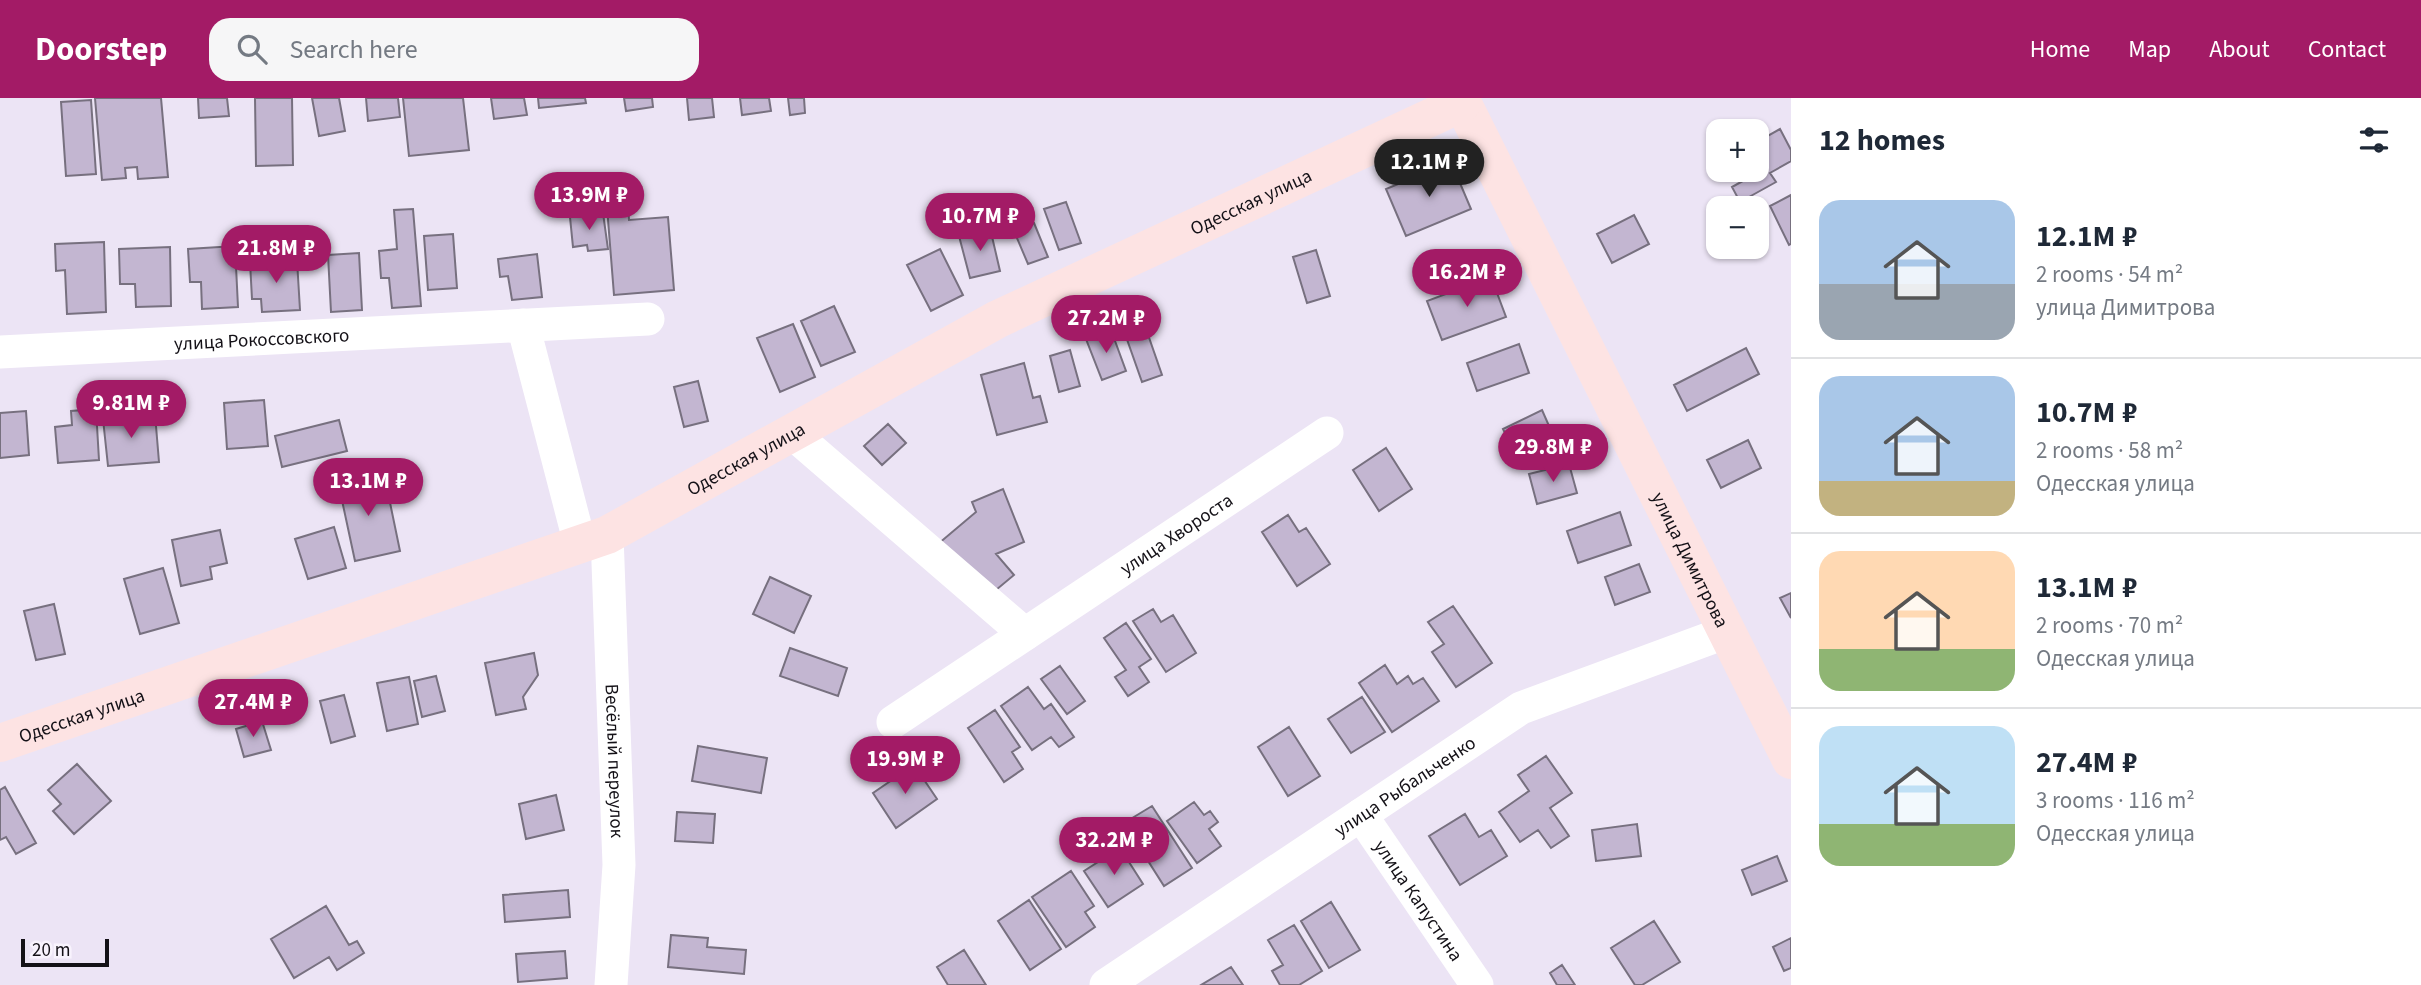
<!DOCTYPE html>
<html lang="en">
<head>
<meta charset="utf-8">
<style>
  body { margin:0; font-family:"Source Sans 3",sans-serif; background:#f6f6f7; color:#1f2937; height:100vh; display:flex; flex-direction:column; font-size:26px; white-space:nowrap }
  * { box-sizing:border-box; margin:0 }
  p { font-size:23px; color:#747a83 }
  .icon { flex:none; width:38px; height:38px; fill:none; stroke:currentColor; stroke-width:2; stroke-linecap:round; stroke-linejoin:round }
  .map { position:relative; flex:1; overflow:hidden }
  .side { display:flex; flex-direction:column; background:#fff; width:630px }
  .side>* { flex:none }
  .fabs { position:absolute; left:1706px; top:21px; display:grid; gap:14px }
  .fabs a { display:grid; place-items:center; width:63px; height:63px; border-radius:14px; background:#fff; box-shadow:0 2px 5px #0004; font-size:35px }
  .scale { position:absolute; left:21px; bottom:18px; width:88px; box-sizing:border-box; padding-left:7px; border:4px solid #141117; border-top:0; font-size:19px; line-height:24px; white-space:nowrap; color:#141117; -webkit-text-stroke:5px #f8f3fd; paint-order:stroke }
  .price { position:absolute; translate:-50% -60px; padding:0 16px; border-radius:24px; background:#a31b66; color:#fff; font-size:23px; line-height:46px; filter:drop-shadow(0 2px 4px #0008) }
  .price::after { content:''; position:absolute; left:50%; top:42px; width:21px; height:16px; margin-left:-10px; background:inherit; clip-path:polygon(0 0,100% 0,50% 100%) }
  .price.active { background:#222; color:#fff }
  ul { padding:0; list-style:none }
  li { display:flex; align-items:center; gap:21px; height:175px; padding:0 28px }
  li+li { border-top:2px solid #e0e1e3 }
  li span { display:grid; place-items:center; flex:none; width:196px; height:140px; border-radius:21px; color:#555 }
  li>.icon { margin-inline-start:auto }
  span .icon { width:84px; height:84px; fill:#fffc; stroke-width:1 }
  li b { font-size:30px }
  h2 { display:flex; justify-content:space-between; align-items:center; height:84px; padding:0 28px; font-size:30px }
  header { display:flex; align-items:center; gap:42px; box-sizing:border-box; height:98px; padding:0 35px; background:#a31b66; color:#fff }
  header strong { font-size:33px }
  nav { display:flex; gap:38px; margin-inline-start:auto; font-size:24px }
  .search { width:490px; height:63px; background:#f6f6f7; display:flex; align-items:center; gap:18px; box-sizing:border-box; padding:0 24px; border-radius:21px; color:#747a83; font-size:26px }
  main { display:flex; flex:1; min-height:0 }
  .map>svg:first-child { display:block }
  .building { fill:#c3b6d1; stroke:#77707f; stroke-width:2 }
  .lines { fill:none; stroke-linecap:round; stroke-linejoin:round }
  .street { stroke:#fff; stroke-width:33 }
  .secondary { stroke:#fde3e3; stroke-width:38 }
  .labels { text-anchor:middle; stroke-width:6; stroke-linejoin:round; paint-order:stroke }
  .street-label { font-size:19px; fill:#141117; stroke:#f8f3fd }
</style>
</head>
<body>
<header>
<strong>Doorstep</strong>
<div class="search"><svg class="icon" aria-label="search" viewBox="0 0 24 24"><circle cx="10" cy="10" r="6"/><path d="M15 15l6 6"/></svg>Search here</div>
<nav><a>Home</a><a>Map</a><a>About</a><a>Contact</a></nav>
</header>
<main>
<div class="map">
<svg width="1791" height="887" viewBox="0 0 1791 887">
  <rect width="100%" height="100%" fill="#ece4f5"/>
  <path class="building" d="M95 0H161L168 79 138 81 137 69 125 70 126 80 102 82Z
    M198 0H227L229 18 199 20Z
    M255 0H292L293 67 256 68Z
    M312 0H339L345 33 319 38Z
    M366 0H398L400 19 368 23Z
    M403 0H463L469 52 409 58Z
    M491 0H524L527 17 494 21Z
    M538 0H585L586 5 539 10Z
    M624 0H652L653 9 626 13Z
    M687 0H712L714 19 689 22Z
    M740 0H769L771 13 742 17Z
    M788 0H804L805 15 790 17Z
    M91 2 96 76 66 78 61 4Z
    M1780 31 1791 52V63L1770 75 1776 84 1740 104 1732 89 1752 78 1748 72H1757V44Z
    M1451 64 1471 111 1406 138 1386 91Z
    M1791 97V146L1789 147 1770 108Z
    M1066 104 1081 145 1059 152 1044 111Z
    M628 108 629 122 668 119 674 192 614 197 607 109Z
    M413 111 421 208 392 210 389 180H381L379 153 397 151 394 112Z
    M603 115 608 151 588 153 587 147 573 149 570 119Z
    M1634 117 1649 146 1612 165 1597 136Z
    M1034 125 1048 159 1028 166 1014 133Z
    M990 130 1000 173 970 180 959 138Z
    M453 136 457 190 428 192 424 138Z
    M104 144 106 214 67 216 65 172 56 173 55 146Z
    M235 148 238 209 202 211 201 184H190L188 151Z
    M170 149 171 208 136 209 135 186H120L119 151Z
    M940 151 963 197 931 213 907 167Z
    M1316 152 1330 198 1307 205 1293 159Z
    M359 155 362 212 331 214 328 157Z
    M537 156 542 199 512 202 508 178 500 179 498 161Z
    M297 162 300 212 262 214 261 201H252L250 164Z
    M1491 179 1506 219 1442 242 1427 203Z
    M1137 205 1162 277 1142 284 1117 213Z
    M834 208 855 254 821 268 801 223Z
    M793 226 815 279 780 294 757 240Z
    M1111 232 1126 273 1102 282 1086 241Z
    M1519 246 1529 275 1477 293 1467 265Z
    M1746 250 1759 276 1687 313 1674 287Z
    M1070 252 1080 288 1059 294 1050 258Z
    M1024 265 1033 300 1040 298 1047 324 997 337 981 277Z
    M698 283 708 323 684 329 674 289Z
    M264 302 268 348 227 351 224 305Z
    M96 311 99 362 58 365 55 329 72 327 71 313Z
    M1542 312 1553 337 1515 356 1503 331Z
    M26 313 29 357 0 360V315Z
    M155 316 159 364 108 368 103 321Z
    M339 322 347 353 282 369 275 338Z
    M888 326 906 345 882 367 864 348Z
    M1748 342 1761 370 1721 390 1707 362Z
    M1386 350 1412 391 1379 413 1353 372Z
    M1569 366 1577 395 1537 406 1529 376Z
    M366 373 371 398 388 395 400 453 355 463 337 379Z
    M1003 391 1024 444 996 456 1014 477 990 497 938 446 976 414 972 404Z
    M1620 414 1631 447 1578 465 1567 433Z
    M1288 417 1299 434 1306 430 1330 466 1297 488 1262 434Z
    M334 429 346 470 308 481 295 441Z
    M220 432 227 465 210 469 212 481 181 488 172 442Z
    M1639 466 1650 494 1615 507 1605 479Z
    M163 470 179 525 140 536 124 481Z
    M770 479 811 498 794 535 753 516Z
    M1791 495V520L1780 500Z
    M54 506 65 556 36 562 24 513Z
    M1453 508 1492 565 1456 589 1432 554 1444 546 1428 524Z
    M1153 511 1161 524 1173 517 1196 555 1166 574 1133 523Z
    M1126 525 1151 561 1139 569 1149 584 1128 598 1115 579 1126 572 1104 540Z
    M790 550 847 570 838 598 780 578Z
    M534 555 538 577 523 599 526 611 496 617 485 565Z
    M1385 567 1397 586 1408 578 1413 586 1423 580 1439 603 1392 634 1359 585Z
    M1060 568 1085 603 1067 616 1041 581Z
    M436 578 445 613 422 619 414 583Z
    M409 579 418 626 387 633 377 585Z
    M1028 589 1044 611 1051 606 1074 639 1059 649 1051 639 1032 652 1001 608Z
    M344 597 355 638 331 645 320 603Z
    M1362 599 1385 634 1351 655 1328 621Z
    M995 612 1020 649 1012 654 1023 671 1004 684 968 630Z
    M262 623 271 652 244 659 236 631Z
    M1289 629 1320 678 1288 698 1258 649Z
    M698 648 767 660 761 695 692 683Z
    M1546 658 1572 695 1550 710 1569 738 1551 750 1538 732 1520 744 1499 714 1529 693 1518 677Z
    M77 666 111 703 74 736 53 713 61 706 48 692Z
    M914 667 937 701 896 730 873 695Z
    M5 689 36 745 16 756 6 739 0 742V692Z
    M556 697 564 732 526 741 519 706Z
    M1194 704 1204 717 1210 713 1218 724 1209 731 1221 748 1197 765 1167 723Z
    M1152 708 1192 770 1164 788 1124 725Z
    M677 714 715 716 713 745 675 743Z
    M1465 716 1479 739 1491 732 1507 758 1460 787 1429 738Z
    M1637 726 1641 758 1596 763 1592 732Z
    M1120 750 1143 786 1108 809 1084 773Z
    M1777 758 1787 783 1752 797 1742 772Z
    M1071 773 1094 808 1085 814 1095 829 1066 849 1032 799Z
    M568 792 570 819 505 824 503 797Z
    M1029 802 1061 851 1030 872 998 823Z
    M1331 804 1360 852 1329 870 1301 823Z
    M326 808 349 847 357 843 364 855 337 872 329 859 294 880 271 841Z
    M1654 823 1680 864 1642 887H1635L1611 850Z
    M1294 827 1322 873 1299 887H1280L1272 873 1283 867 1268 842Z
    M671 837 708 840 707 849 746 852 744 876 668 869Z
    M1791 840V870L1784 873 1773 849Z
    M964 852 986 887H948L937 869Z
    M565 853 567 880 518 884 516 856Z
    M1562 867 1575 887H1557L1550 875Z
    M1231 869 1243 887H1201Z"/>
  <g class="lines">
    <g class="street">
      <path d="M523 227 580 446"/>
      <path id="s1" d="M0 254 648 221"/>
      <path d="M792 335 1025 536"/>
      <path id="s2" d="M607 437 619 767 611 887"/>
      <path id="s3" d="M893 624 1327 335"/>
      <path id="s4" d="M1361 717 1477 887"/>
      <path id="s5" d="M1106 887 1521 610 1727 534"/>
    </g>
    <g class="secondary">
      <path id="s6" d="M1460 0 1791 662"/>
      <path id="s7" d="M0 645 607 437 998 221 1462 5"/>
    </g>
  </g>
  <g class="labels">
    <g class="street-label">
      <text dy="7" stroke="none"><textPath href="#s7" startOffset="1367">Одесская улица</textPath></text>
      <text dy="7" stroke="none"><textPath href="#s1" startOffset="262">улица Рокоссовского</textPath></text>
      <text dy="7" stroke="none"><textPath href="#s7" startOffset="800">Одесская улица</textPath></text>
      <text dy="7" stroke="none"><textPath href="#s3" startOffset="340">улица Хвороста</textPath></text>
      <text dy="7" stroke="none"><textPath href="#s6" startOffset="516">улица Димитрова</textPath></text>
      <text dy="7" stroke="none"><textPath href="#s7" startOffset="86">Одесская улица</textPath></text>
      <text dy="7" stroke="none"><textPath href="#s2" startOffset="226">Весёлый переулок</textPath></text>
      <text dy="7" stroke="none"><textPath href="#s5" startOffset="359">улица Рыбальченко</textPath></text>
      <text dy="7" stroke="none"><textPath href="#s4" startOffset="103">улица Капустина</textPath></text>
    </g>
  </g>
</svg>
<div class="fabs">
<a>+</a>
<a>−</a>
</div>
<div class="scale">20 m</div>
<b class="price active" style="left:1429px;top:101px">12.1M ₽</b>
<b class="price" style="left:589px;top:134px">13.9M ₽</b>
<b class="price" style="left:980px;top:155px">10.7M ₽</b>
<b class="price" style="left:276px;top:187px">21.8M ₽</b>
<b class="price" style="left:1467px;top:211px">16.2M ₽</b>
<b class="price" style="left:1106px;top:257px">27.2M ₽</b>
<b class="price" style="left:131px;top:342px">9.81M ₽</b>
<b class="price" style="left:1553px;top:386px">29.8M ₽</b>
<b class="price" style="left:368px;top:420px">13.1M ₽</b>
<b class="price" style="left:253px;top:641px">27.4M ₽</b>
<b class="price" style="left:905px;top:698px">19.9M ₽</b>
<b class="price" style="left:1114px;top:779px">32.2M ₽</b>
</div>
<section class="side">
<h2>12 homes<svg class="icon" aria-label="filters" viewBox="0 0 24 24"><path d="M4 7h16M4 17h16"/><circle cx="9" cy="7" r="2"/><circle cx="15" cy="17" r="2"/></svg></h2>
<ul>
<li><span style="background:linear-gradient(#a9c7e8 60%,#9aa5b1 0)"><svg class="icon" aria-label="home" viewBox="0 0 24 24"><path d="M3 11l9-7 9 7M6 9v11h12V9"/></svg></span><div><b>12.1M ₽</b><p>2 rooms · 54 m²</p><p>улица Димитрова</p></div></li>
<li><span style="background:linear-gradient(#a9c7e8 75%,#c2b280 0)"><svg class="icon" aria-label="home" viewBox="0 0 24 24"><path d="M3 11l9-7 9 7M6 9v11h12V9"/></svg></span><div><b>10.7M ₽</b><p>2 rooms · 58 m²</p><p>Одесская улица</p></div></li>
<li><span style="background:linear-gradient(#ffd9b3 70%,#8fb573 0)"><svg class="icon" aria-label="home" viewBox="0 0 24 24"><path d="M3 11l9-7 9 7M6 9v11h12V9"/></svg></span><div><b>13.1M ₽</b><p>2 rooms · 70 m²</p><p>Одесская улица</p></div></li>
<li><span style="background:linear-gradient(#bfe0f5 70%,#8fb573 0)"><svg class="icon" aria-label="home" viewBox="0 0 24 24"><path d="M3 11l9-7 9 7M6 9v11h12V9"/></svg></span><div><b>27.4M ₽</b><p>3 rooms · 116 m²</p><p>Одесская улица</p></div></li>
</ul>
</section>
</main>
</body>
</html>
